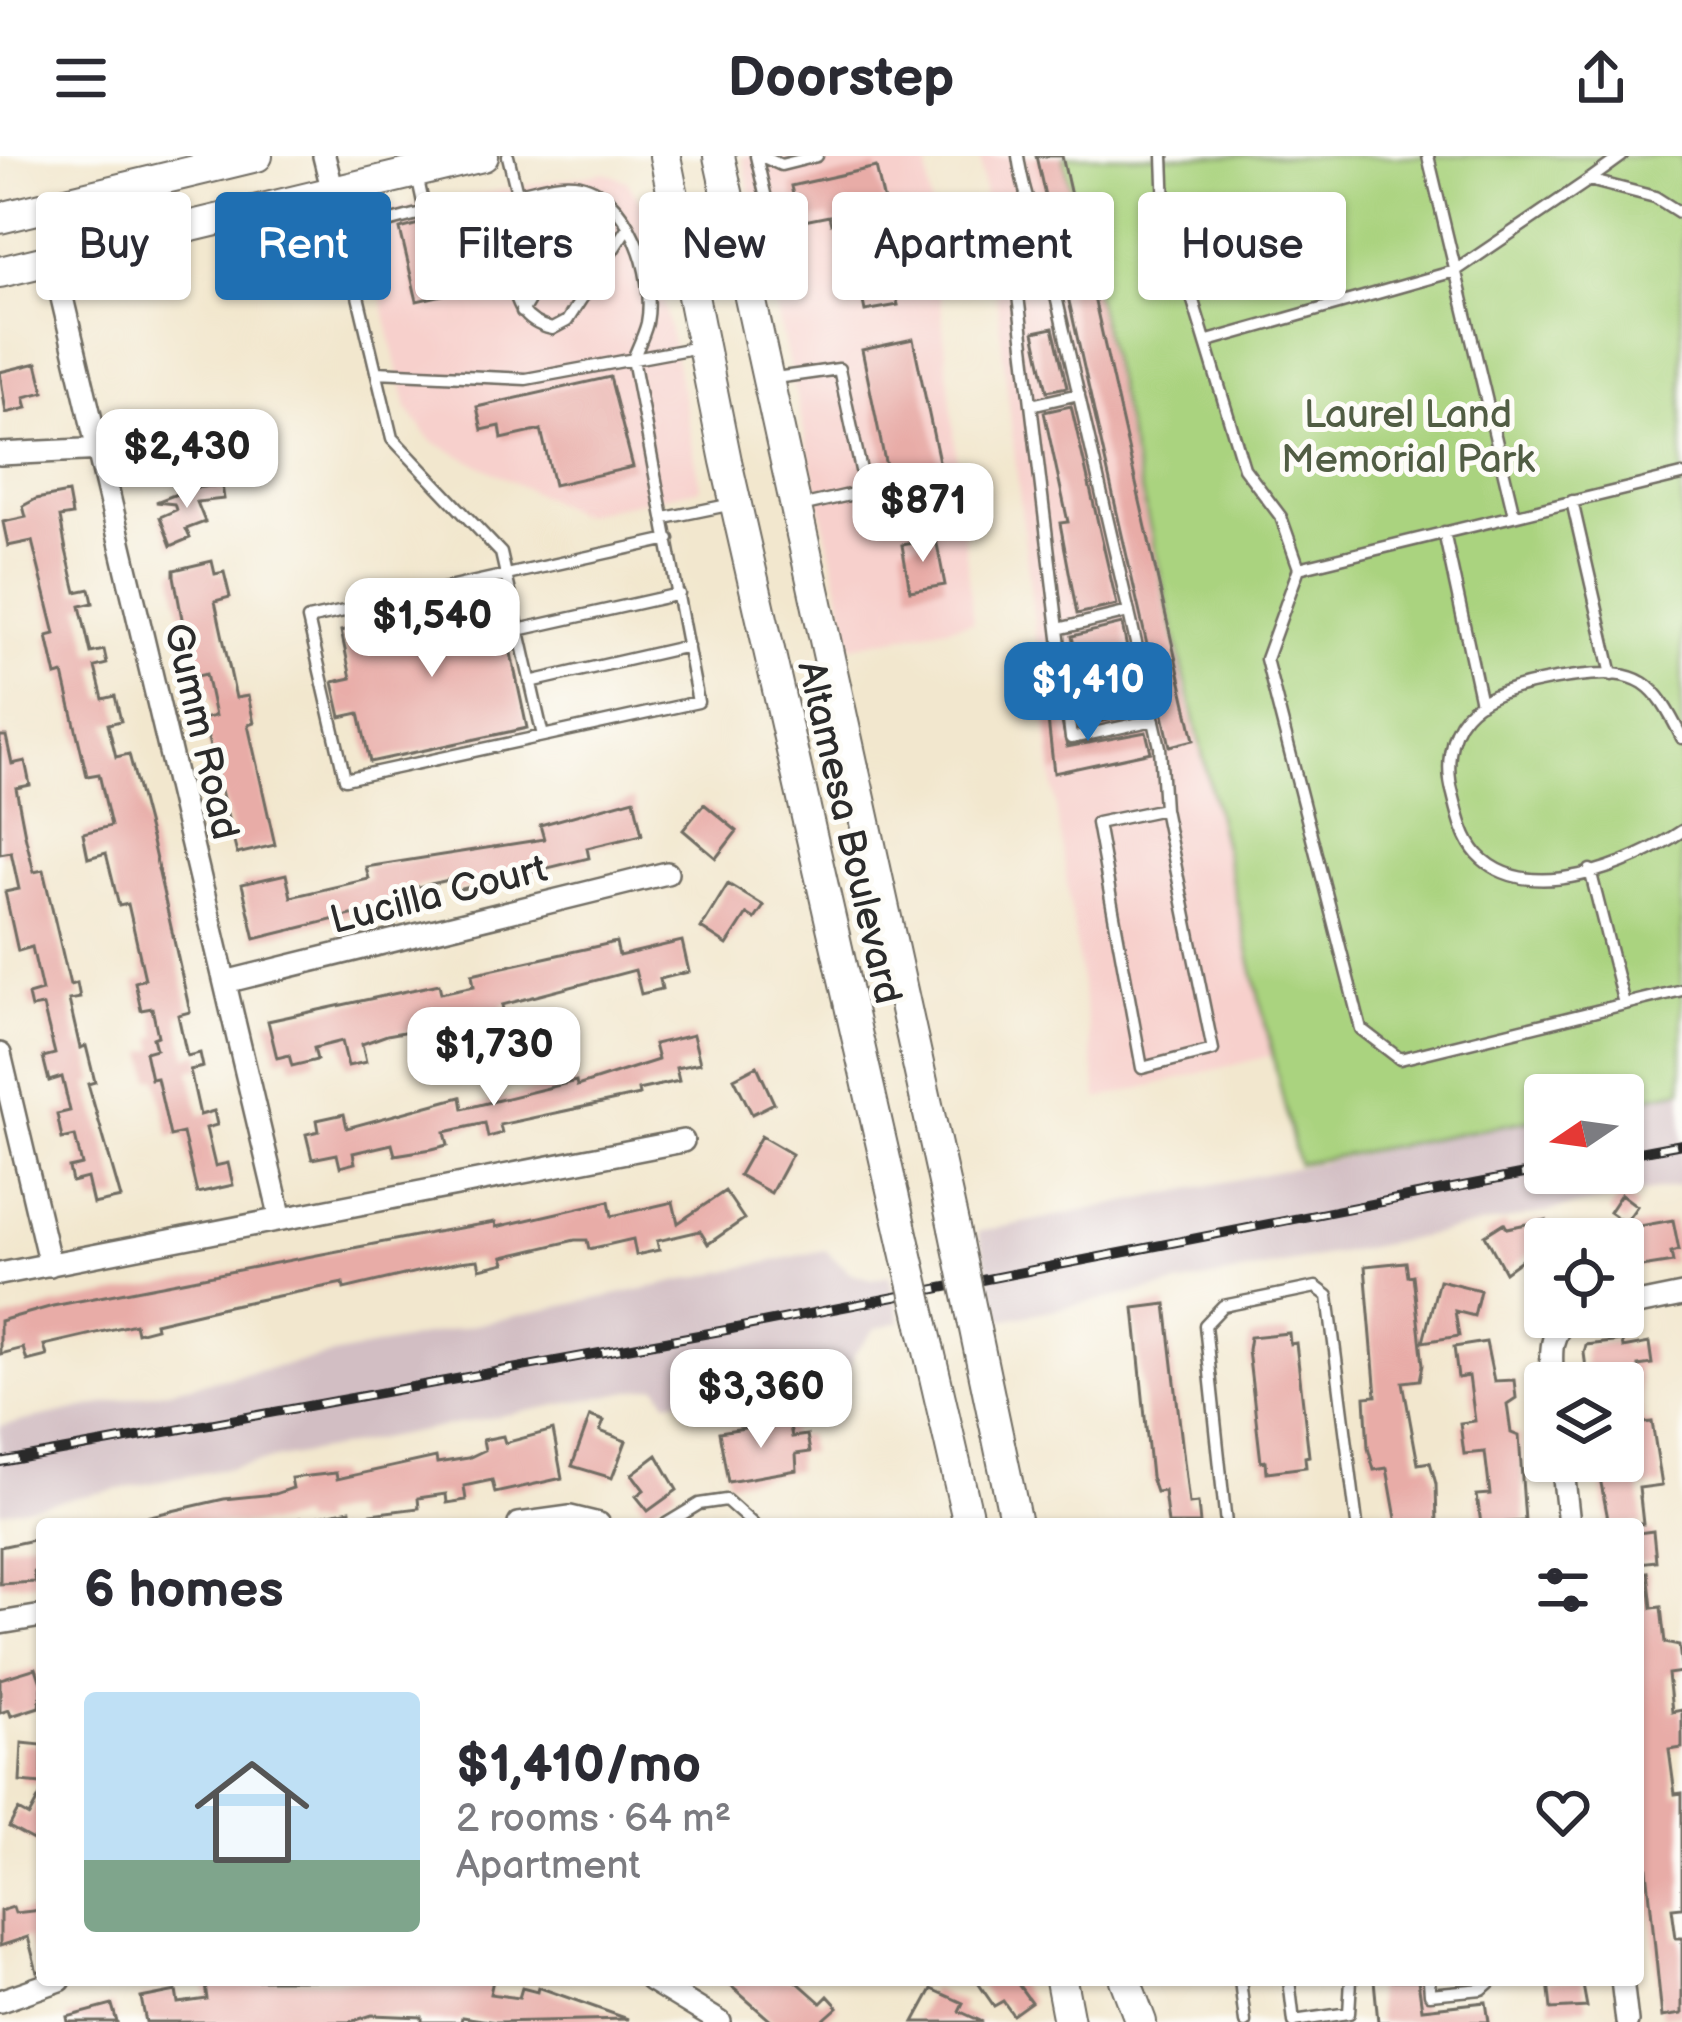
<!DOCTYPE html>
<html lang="en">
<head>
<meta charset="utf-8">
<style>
  body { margin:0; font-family:"Balsamiq Sans",sans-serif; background:#f2f2f3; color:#2b2b33; height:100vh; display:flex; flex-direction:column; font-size:45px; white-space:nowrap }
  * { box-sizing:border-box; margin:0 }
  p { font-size:39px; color:#7c7c81 }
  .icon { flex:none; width:66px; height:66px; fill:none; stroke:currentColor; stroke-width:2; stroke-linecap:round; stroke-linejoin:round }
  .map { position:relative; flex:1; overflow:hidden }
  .drawer { position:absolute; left:36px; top:1362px; width:1608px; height:468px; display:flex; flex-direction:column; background:#fff; border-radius:12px; box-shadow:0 3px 9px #0004 }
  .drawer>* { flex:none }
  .banner { position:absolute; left:36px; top:36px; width:1611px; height:108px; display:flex; gap:24px }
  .needle { width:78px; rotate:257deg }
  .controls { position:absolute; left:1524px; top:918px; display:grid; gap:24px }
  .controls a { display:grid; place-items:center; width:120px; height:120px; border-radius:12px; background:#fff; box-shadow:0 3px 9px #0004; font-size:60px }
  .price { position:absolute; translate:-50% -102px; padding:0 27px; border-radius:24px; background:#fff; color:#222; font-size:39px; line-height:78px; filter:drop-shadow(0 3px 6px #0008) }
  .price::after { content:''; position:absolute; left:50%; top:72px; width:36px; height:27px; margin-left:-18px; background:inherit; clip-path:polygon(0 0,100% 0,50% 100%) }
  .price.on { background:#1f6fb2; color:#fff }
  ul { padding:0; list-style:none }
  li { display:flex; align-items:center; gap:36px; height:300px; padding:0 48px }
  li span { display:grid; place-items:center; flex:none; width:336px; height:240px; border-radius:12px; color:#555 }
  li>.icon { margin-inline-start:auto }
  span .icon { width:144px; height:144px; fill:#fffc; stroke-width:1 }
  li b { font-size:51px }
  h2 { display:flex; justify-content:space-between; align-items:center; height:144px; padding:0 48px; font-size:51px }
  .tag { padding:0 42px; border-radius:12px; background:#fff; box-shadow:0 3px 9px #0004; font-size:42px; line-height:108px }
  .tag.on { background:#1f6fb2; color:#fff }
  header { display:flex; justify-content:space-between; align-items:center; height:156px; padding:0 48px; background:#fff; font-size:54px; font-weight:800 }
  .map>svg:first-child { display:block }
  .built { fill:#f7d0cc }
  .industrial { fill:#d2bec3 }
  .green { fill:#aad37f; stroke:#6a7f55; stroke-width:3 }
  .building { fill:#e8aca7 }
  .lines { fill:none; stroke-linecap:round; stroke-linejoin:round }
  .lane-casing { stroke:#716d64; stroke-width:15 }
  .street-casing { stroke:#716d64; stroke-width:26 }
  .secondary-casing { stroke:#716d64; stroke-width:34 }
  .lane { stroke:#fff; stroke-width:10 }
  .street { stroke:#fff; stroke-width:21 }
  .secondary { stroke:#fff; stroke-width:30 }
  .rail-casing { stroke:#2b2b2b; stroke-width:10 }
  .rail { stroke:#fdfcf7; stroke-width:6; stroke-dasharray:18; stroke-linecap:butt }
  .secondary-bridge-casing { stroke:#716d64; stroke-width:34; stroke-linecap:butt }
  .secondary-bridge { stroke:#fff; stroke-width:30 }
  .labels { text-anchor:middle; stroke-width:10; stroke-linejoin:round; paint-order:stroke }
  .park-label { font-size:39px; fill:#515d44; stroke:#fdfcf7 }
  .street-label { font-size:39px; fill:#2b2b2b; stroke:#fdfcf7 }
</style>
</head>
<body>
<header><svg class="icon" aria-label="menu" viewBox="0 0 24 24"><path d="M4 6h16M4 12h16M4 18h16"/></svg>Doorstep<svg class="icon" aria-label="share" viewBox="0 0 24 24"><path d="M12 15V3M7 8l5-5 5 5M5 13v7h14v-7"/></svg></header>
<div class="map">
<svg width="1682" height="1866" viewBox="0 0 1682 1866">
  <rect width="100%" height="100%" fill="#fdfcf7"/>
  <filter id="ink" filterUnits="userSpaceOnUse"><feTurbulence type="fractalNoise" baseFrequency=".00833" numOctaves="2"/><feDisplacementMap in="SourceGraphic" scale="24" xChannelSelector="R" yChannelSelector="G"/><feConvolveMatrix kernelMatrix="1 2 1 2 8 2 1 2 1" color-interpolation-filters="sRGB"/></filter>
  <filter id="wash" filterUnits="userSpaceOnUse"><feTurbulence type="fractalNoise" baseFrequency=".004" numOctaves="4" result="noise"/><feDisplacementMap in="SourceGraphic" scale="48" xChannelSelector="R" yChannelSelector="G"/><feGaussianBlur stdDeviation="2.7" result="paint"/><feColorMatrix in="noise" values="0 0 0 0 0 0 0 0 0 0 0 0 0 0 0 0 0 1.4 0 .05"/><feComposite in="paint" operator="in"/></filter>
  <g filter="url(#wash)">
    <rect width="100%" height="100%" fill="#f2e7ce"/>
    <path class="built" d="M742 0H926L973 466 852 490Z
      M980 0H1063L1273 899 1098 943 1054 638Z
      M605 16 627 25 646 54 701 332 579 359 431 285 407 252 362 59Z"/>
    <path class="industrial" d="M1682 934V1029L1001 1164 978 1076 1545 961V1017H1623V946Z
      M825 1094 849 1116 872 1123 889 1119 901 1165 875 1173 855 1197 847 1219 667 1245 657 1230 0 1356V1270Z"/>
    <path class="green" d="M1063 0H1682V934L1623 946V939H1545V961L1298 1008Z"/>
    <g id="blocks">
      <path class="building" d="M1036 0H1062L1194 584 1170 590Z
        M876 11 887 59 879 61 898 149 865 155 846 65 831 68 829 60 799 66 791 30Z
        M566 45 574 50 530 123 521 118Z
        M590 61 607 71 567 136 551 126Z
        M426 66 443 139 417 145 400 73Z
        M1053 172 1067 231 1047 235 1034 176Z
        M913 183 948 348 896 359 862 194Z
        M37 207 44 236 24 241 27 252 6 257 0 216Z
        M610 221 633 311 554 329 541 274 502 283 500 270 482 274 477 251Z
        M1071 250 1117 449 1077 458 1060 367 1068 366 1044 256Z
        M222 329 224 343 197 346 205 366 186 373 190 382 171 390 160 361 176 354 174 348 156 346 192 332Z
        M68 337 72 359 60 361 66 394 76 436 90 433 93 447 80 450 91 497 104 494 107 508 95 511 103 543 115 540 121 565 108 568 116 601 129 598 152 686 190 856 178 859 187 900 200 897 203 911 190 914 200 959 214 955 217 969 206 972 215 1010 228 1007 233 1029 197 1037 183 977 170 980 157 922 151 923 145 896 156 893 153 882 158 880 152 852 141 854 135 826 145 823 128 748 119 750 106 697 88 702 83 677 111 670 99 618 87 620 63 518 56 520 47 480 55 478 32 385 8 390 3 366 26 361 23 350 36 343Z
        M936 383 945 429 910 435 902 389Z
        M212 405 215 418 224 416 230 441 215 445 236 542 248 540 254 567 248 569 275 689 237 698 203 563 215 560 206 518 193 521 174 420V414Z
        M499 441 527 572 370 606 359 557 341 561 333 526 351 522 341 475Z
        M1122 468 1129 502 1079 513 1072 480Z
        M1134 521 1142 557 1079 570 1075 534Z
        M1056 536 1067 591 1146 576 1151 596 1054 617 1045 538Z
        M0 580H6L12 608 25 605 30 629 16 632 25 679 34 716 43 714 70 829 77 827 80 842 69 844 80 892 86 890 95 926 88 928 121 1042 93 1048 87 1022 72 1026 69 1012 82 1009 75 980 62 983 57 958 70 955 62 921 49 925 43 901 55 898 43 850 31 852 28 839 42 835 32 791 18 795 5 736 19 733 11 696 0 698Z
        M634 643 642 679 587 692 589 702 450 736 448 724 413 732 416 743 255 783 242 728 286 718 291 741 369 723 366 711 544 683 540 669Z
        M704 648 737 675 716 702 683 674Z
        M728 728 764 750 755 763 747 758 727 789 701 772Z
        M682 785 689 816 660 823 662 833 641 838 635 814 502 849 504 858 387 879 362 888 366 906 348 910 342 885 314 892 317 904 292 910 289 899 277 902 268 865 439 828 441 837 474 830 472 818 616 786 619 800Z
        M693 879 700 907 676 912 679 925 638 934 639 939 500 969 502 977 488 981 485 967 445 976 448 989 432 993 395 999 392 988 353 997 355 1007 340 1011 337 998 312 1003 306 978 319 975 317 964 344 958 347 972 461 941 463 953 576 925 577 930 658 904 654 888Z
        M757 910 774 947 752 958 734 922Z
        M761 980 792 998 771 1037 739 1019Z
        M725 1035 744 1063 708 1088 700 1075 657 1085 659 1094 636 1099 633 1083 589 1093 587 1084H575L503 1101 505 1107 480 1113 478 1104 459 1106 344 1133 343 1127 228 1150 155 1167 156 1172 137 1177 135 1168 44 1189 47 1200 27 1205 23 1192 0 1198V1165L53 1150 436 1076 495 1066 496 1071 609 1045 612 1060 673 1046 678 1067Z
        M1621 1038 1637 1050 1625 1067 1609 1056Z
        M1546 1064 1550 1083 1505 1116 1485 1079 1504 1067 1507 1072Z
        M1673 1064 1679 1094 1671 1096 1673 1106 1623 1114V1073Z
        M1406 1106 1408 1120 1413 1119 1423 1209 1420 1224 1403 1226 1418 1308 1430 1306 1436 1328 1437 1368H1397L1387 1312 1374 1314 1368 1292 1365 1241 1376 1240 1365 1110Z
        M1439 1124 1480 1134 1474 1160 1455 1155 1459 1180 1423 1186Z
        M1166 1148 1189 1348 1198 1347 1200 1368H1168L1164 1335 1156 1336 1151 1321 1134 1152Z
        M1289 1177 1290 1188 1296 1187 1309 1300 1305 1301 1306 1311 1267 1316 1266 1305 1261 1306 1248 1194 1250 1181Z
        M1622 1185 1623 1192 1649 1187 1652 1208 1638 1210 1643 1267 1652 1266 1662 1329 1639 1332 1643 1368H1609L1599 1317 1606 1316 1610 1305H1623V1227H1588L1584 1197 1586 1189Z
        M1486 1186 1494 1225 1514 1224 1516 1242 1507 1248 1511 1277 1519 1280 1525 1365 1481 1368 1477 1339 1490 1338 1485 1296 1464 1298 1460 1267 1475 1265 1469 1220 1458 1222 1454 1191Z
        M590 1260 604 1265 600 1275 626 1285 612 1322 572 1310Z
        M789 1265 792 1281 807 1279 810 1296 796 1298 797 1314 728 1326 719 1276Z
        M553 1274 562 1322 495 1337 492 1324 464 1330 466 1344 447 1347 446 1338 418 1342 419 1352 370 1358 371 1363 353 1366 350 1354 319 1360 320 1368H301L300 1362 271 1368H146V1361L224 1343 275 1338 293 1332 291 1322 336 1317 337 1323 436 1301 437 1307 468 1302 485 1294 483 1284 503 1280 505 1287Z
        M657 1299 677 1334 648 1355 636 1340 644 1334 632 1318Z
        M1653 1375 1656 1405 1638 1407V1377Z
        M42 1382V1414L34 1416 36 1426 0 1428V1391Z
        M1648 1416 1652 1452 1661 1451 1665 1487 1679 1490 1682 1516 1668 1518 1672 1556 1682 1554V1592L1669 1594 1675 1638 1682 1637V1751L1672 1752 1676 1782H1682V1858L1662 1861 1638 1625V1417Z
        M36 1512 42 1530 39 1551 11 1560 9 1554 0 1557V1523Z
        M22 1587 42 1589V1628L20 1626Z
        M42 1636V1689L9 1671 18 1654 29 1660Z
        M13 1751 15 1757 42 1754V1814L37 1816 28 1781 0 1790V1755Z
        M256 1824H493L490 1838 519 1842 522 1832 537 1836 538 1831 628 1863 496 1866 462 1861 461 1866H422V1861L372 1859 350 1866H146L141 1842 176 1835 178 1847 207 1843 205 1829Z
        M724 1824H795L821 1847 828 1840 838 1851 821 1866H772Z
        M976 1824H1015L1031 1846 1013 1859 1003 1845 994 1850Z
        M1374 1824H1418L1422 1853 1486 1846 1489 1866H1378Z
        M1582 1824 1587 1851 1551 1853 1548 1825Z
        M932 1833 963 1847 959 1855 983 1866H914Z
        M112 1849 117 1866H68L67 1861Z"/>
    </g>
  </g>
  <g filter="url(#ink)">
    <use href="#blocks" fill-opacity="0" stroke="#716d64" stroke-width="3"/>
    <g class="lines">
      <g class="lane-casing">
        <path id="lane" d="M761 0 781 9 817 0
          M1018 0C1024 43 1041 80 1052 123L1160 591 1164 653 1213 894 1142 912 1097 667 1164 653
          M1163 0 1165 53 1244 312 1281 361 1299 412 1266 503 1361 873 1400 903 1682 834
          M1428 0 1514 359
          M1589 24 1622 0
          M551 32 510 118C516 147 522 166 552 173L567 165 627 72
          M334 40 392 282 501 397 543 580 698 546 633 203C638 191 644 179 647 167 656 121 629 34 574 28 557 26 534 34 517 37L508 0
          M1024 43 1008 56 1071 582 1154 564
          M739 74 767 68 770 59 756 0
          M646 116 683 107
          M354 123 380 118 369 71 425 56 417 19
          M1017 131 1052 123
          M522 156 594 36
          M1208 185 1455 115 1589 24 1655 41 1682 58
          M376 216 526 223 699 191
          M768 223 839 213 864 328 858 337 796 351
          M1031 249 1079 238
          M1572 345 1612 519
          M665 362 733 348
          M1444 376 1481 547
          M1299 412 1682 319
          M1058 473 1129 456
          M518 474 679 438
          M530 526 688 490
          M1065 526 1141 509
          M543 580 345 623 308 463 669 383
          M1682 582C1654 526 1641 512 1577 520 1545 524 1488 533 1466 559 1448 580 1446 614 1453 638 1458 658 1463 682 1477 698 1527 752 1633 708 1682 675
          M1590 714 1624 848
          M666 1368 699 1348 726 1344 753 1368
          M1226 1368 1205 1169 1223 1150 1316 1131 1328 1140 1357 1368
          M1240 1824 1245 1866
          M1289 1824 1294 1866
          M1429 1824 1430 1838 1482 1833 1492 1824
          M1294 1865 1349 1857 1351 1824"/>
      </g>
      <g class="street-casing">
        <path id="street" d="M324 0 333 36
          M53 104 281 1063
          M0 298 208 288
          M225 826 667 717
          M0 898 50 1109
          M0 1118 683 985
          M1623 1151 1682 1139
          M1553 1227C1551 1201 1547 1175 1572 1161
          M1562 1305 1569 1368
          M519 1368 570 1361 599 1368
          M0 1467 42 1460
          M651 1824 720 1866
          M1622 1824 1627 1866
          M0 1845 60 1824"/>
      </g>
      <g class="secondary-casing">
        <path id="secondary" d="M665 0 726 305 905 1091
          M719 0 954 1072
          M0 62 257 0
          M0 116 483 0
          M971 1154 1016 1368
          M923 1169 969 1368
          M1061 1824 1069 1866
          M1125 1824 1141 1866"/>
      </g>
      <use href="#lane" class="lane"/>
      <use href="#street" class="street"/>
      <use href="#secondary" class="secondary"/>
      <g class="rail-casing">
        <path id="rail" d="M1623 999 1682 988
          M0 1306 726 1174 1545 1014"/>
      </g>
      <use href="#rail" class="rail"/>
      <g class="secondary-bridge-casing">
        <path id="secondary-bridge" d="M954 1072 971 1154
          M905 1091 923 1169"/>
      </g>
      <use href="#secondary-bridge" class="secondary-bridge"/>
    </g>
  </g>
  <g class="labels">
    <g class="park-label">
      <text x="1408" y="271">Laurel Land<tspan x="1408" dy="45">Memorial Park</tspan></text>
    </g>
    <g class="street-label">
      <text transform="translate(203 575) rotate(77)" y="14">Gumm Road</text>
      <text transform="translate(851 676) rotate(77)" y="14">Altamesa Boulevard</text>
      <text transform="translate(438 737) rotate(-14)" y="14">Lucilla Court</text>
    </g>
  </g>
</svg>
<div class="controls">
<a><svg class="needle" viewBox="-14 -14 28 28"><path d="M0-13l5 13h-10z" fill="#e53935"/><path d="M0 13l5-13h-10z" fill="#7c7c81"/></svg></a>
<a><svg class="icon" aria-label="locate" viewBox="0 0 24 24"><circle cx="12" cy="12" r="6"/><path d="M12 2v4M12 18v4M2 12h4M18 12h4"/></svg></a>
<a><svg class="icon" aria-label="layers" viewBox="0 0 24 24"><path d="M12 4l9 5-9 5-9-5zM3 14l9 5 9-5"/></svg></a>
</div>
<b class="price" style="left:187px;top:355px">$2,430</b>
<b class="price" style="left:923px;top:409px">$871</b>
<b class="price" style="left:432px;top:524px">$1,540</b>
<b class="price on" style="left:1088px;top:588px">$1,410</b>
<b class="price" style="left:494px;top:953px">$1,730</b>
<b class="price" style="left:761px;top:1295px">$3,360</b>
<div class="banner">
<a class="tag">Buy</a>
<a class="tag on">Rent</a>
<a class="tag">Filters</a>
<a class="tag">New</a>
<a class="tag">Apartment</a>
<a class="tag">House</a>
</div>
<section class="drawer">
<h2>6 homes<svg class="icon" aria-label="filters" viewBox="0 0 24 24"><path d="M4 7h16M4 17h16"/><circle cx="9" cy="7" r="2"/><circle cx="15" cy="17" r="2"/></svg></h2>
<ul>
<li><span style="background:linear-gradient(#bfe0f5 70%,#7fa58c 0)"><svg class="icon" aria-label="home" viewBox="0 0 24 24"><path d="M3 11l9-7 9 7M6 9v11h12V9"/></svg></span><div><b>$1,410/mo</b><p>2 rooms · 64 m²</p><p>Apartment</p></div><svg class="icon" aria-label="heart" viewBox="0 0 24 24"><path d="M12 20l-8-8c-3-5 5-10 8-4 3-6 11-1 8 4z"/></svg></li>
</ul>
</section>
</div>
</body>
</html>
